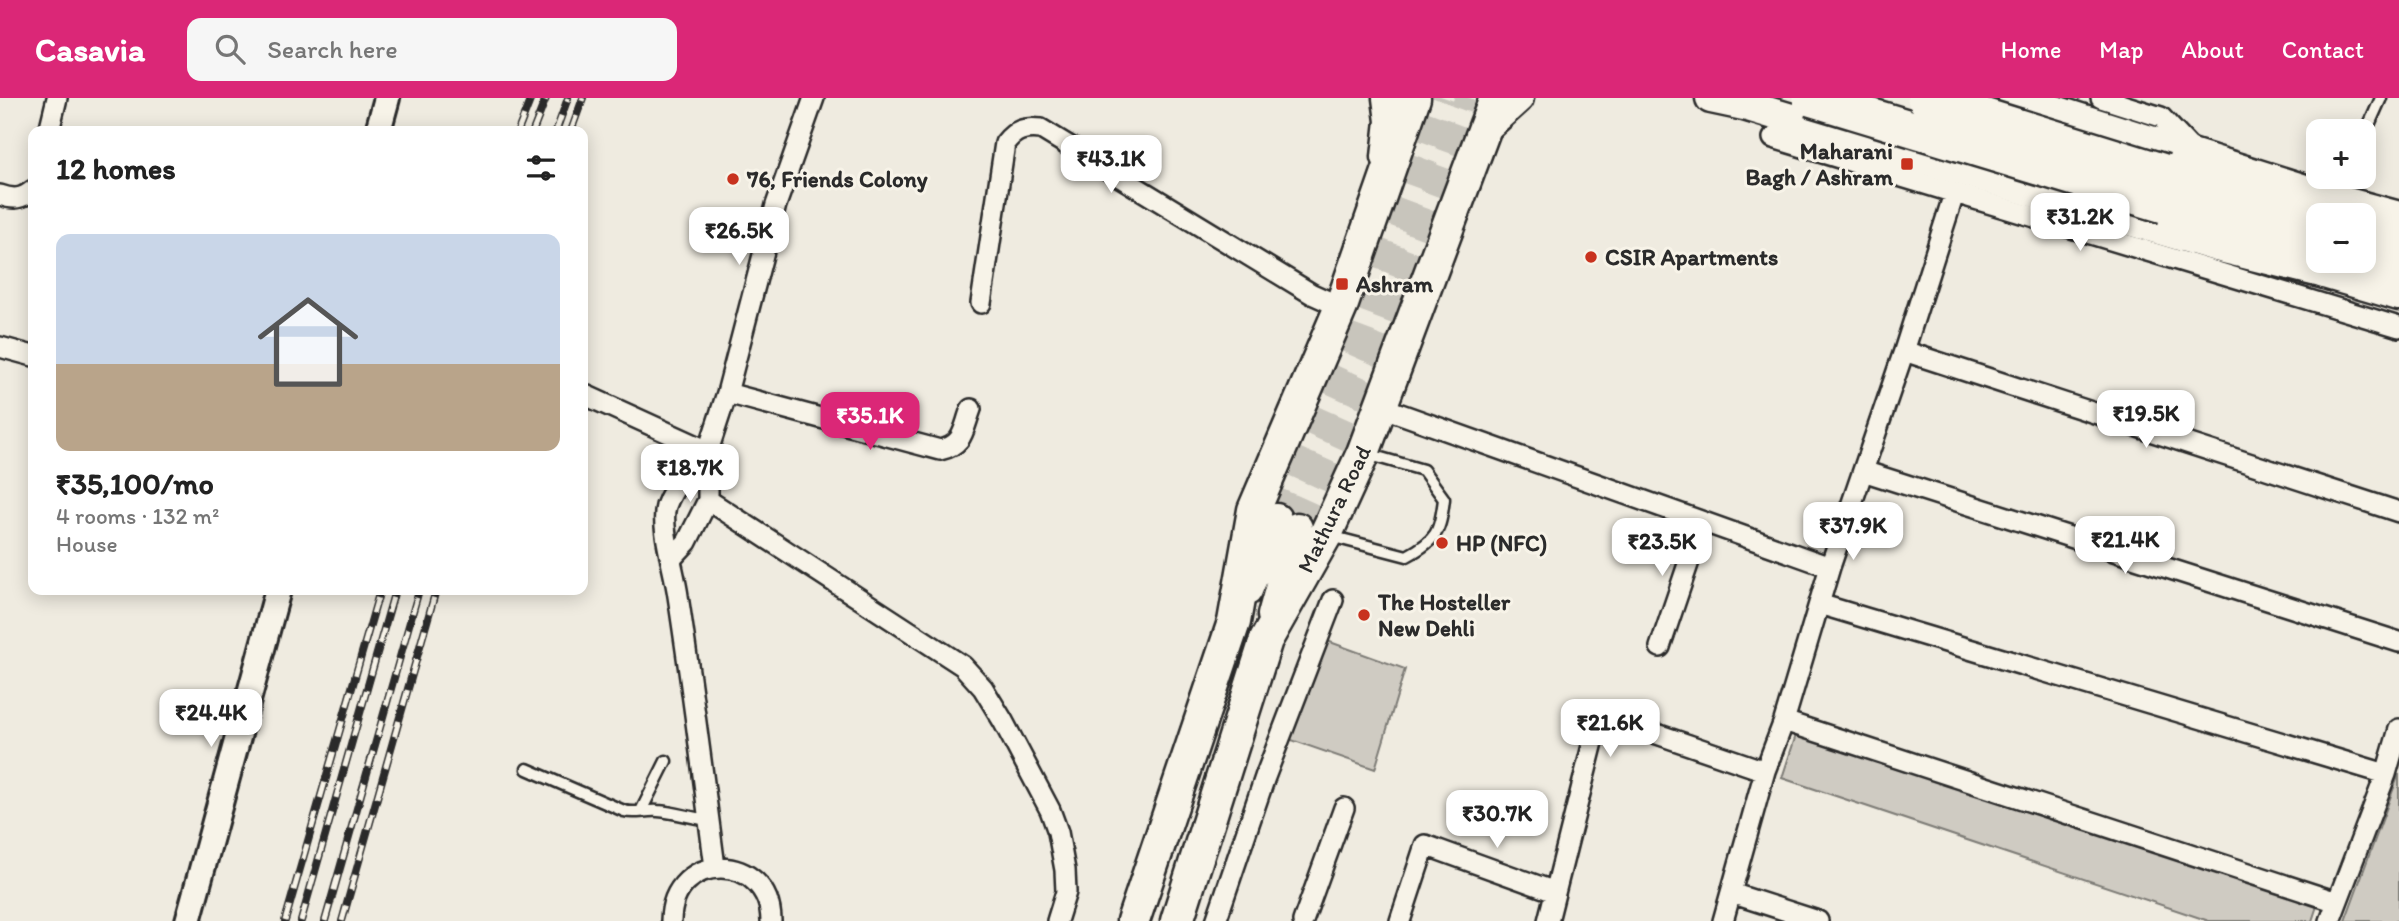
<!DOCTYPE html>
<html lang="en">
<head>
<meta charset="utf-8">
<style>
  body { margin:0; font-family:Itim,sans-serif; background:#f6f6f6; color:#222; height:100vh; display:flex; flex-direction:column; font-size:26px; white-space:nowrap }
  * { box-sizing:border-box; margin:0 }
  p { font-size:23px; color:#767676 }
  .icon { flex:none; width:38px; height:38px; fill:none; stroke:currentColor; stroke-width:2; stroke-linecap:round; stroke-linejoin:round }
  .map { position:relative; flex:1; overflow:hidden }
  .side { position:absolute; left:28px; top:28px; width:560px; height:469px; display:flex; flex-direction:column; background:#fff; border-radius:14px; box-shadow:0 4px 18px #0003 }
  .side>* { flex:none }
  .buttons { position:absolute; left:2306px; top:21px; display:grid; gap:14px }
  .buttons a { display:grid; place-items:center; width:70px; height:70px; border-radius:14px; background:#fff; box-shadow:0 4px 18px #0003; font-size:35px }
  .price { position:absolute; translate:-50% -60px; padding:0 16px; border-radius:14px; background:#fff; color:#222; font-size:23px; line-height:46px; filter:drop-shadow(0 2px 4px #0008) }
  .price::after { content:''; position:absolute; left:50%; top:42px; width:21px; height:16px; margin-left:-10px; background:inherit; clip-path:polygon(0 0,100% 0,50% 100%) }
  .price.on { background:#db2777; color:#fff }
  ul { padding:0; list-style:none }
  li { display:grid; align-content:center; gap:14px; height:371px; padding:0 28px }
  li span { display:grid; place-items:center; height:217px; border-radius:14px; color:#555 }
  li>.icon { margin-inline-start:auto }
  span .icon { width:126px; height:126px; fill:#fffc; stroke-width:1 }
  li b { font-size:30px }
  h2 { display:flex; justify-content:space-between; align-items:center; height:84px; padding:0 28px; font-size:30px }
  header { display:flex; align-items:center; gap:42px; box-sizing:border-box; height:98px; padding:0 35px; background:#db2777; color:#fff }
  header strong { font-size:33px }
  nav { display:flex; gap:38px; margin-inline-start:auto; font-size:24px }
  .search { width:490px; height:63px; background:#f6f6f6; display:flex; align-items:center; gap:18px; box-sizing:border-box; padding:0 24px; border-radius:14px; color:#767676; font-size:26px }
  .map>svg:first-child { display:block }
  .green { fill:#cfcbc2; stroke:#7d7b76; stroke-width:2 }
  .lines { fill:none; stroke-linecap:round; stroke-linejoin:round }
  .primary-tunnel { stroke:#c8c5bc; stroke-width:30; stroke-dasharray:30 15; stroke-linecap:butt }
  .service-casing { stroke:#2b2b2b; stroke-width:15 }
  .minor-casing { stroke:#2b2b2b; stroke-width:24 }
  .tertiary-casing { stroke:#2b2b2b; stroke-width:30 }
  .primary-casing { stroke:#2b2b2b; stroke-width:35 }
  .trunk-casing { stroke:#2b2b2b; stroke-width:37 }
  .motorway-casing { stroke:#2b2b2b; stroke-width:40 }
  .service { stroke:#f7f3e8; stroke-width:10 }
  .minor { stroke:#f7f3e8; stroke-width:19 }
  .tertiary { stroke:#f7f3e8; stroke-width:24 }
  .primary { stroke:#f7f3e8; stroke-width:30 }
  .trunk { stroke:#f7f3e8; stroke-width:32 }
  .motorway { stroke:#f7f3e8; stroke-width:35 }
  .rail-casing { stroke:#2b2b2b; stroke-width:8 }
  .rail { stroke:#f7f3e8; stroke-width:5; stroke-dasharray:16; stroke-linecap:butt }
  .motorway-bridge-casing { stroke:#2b2b2b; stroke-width:40; stroke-linecap:butt }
  .motorway-bridge { stroke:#f7f3e8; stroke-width:35 }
  .poi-dot { fill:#c8321e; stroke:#f7f3e8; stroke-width:2.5 }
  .labels { text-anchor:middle; stroke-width:6; stroke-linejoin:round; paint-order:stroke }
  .poi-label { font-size:23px; font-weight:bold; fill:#2b2b2b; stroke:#f7f3e8; text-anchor:start }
  .street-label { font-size:23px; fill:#2b2b2b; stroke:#f7f3e8 }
</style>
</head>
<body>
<header>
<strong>Casavia</strong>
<div class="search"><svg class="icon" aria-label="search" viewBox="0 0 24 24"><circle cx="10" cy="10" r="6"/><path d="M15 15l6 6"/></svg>Search here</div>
<nav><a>Home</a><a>Map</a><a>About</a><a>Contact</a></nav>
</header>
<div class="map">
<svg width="2399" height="823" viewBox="0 0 2399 823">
  <rect width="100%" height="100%" fill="#efebe0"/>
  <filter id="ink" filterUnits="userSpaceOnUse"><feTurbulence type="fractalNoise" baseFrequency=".0143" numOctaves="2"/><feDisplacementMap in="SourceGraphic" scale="14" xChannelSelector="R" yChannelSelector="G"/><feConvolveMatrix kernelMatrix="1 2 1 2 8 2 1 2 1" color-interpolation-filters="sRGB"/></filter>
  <g filter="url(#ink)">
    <path class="green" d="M1319 540 1405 571 1375 671 1280 638Z
      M1797 634 2317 808 2312 823H2209L1782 680Z
      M2399 676V823H2345Z"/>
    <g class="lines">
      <path class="primary-tunnel" d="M1276 421 1353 250 1446 0
        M1297 430 1373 262 1470 0"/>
      <g class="service-casing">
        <path id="service" d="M2364 38 2381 0
          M2341 99 2348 79
          M1330 438 1407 458C1437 442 1440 434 1444 401L1423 372 1367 356
          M527 671 624 713C635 716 646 712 658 713 675 714 691 720 708 722
          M641 713 666 663"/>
      </g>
      <g class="minor-casing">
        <path id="minor" d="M2101 0 2161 19 2194 54
          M49 33 57 0
          M1773 40 2399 229
          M0 97C14 102 22 101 33 92
          M981 205 1005 45C1015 32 1024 29 1041 31L1312 196 1341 209
          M0 249 33 258
          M1904 253 2399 414
          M727 295 940 352C964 347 963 332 971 311
          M583 296 708 353
          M1381 309 1830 469
          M708 353C691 369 674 386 666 408 660 429 675 474 678 498 692 588 703 678 715 769
          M1863 373 2399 544
          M708 402 963 568 983 590 1003 623 1050 712 1058 734 1065 772 1066 794 1057 823
          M672 460 687 444 708 402V353L727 295 776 107 814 0
          M1819 506 2386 676
          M1660 549 1702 425
          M1784 623 2337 804
          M1731 795 1818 823
          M671 823C672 752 770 753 771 823
          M1216 823 1265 679 1333 502
          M1303 823 1344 710
          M1400 823 1425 747 1555 794
          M1548 823 1596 632C1602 625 1607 621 1616 622L1765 673
          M1723 823 1765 673 1784 623 1830 469 1904 253 1954 96
          M2330 823 2386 676 2399 631"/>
      </g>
      <g class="tertiary-casing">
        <path id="tertiary" d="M378 33 387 0
          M188 823 278 492"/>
      </g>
      <g class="primary-casing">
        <path id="primary" d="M1711 0 1744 7 2216 148 2321 174 2399 197
          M2014 0 2340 103 2399 119
          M1486 29 1518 0
          M1387 59 1391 23 1388 0
          M1247 492 1276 421
          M1273 517 1297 430"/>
      </g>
      <g class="trunk-casing">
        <path id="trunk" d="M1133 823 1234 524 1254 412 1341 209 1414 0
          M1177 823 1266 542 1326 436 1363 355 1496 0"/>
      </g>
      <g class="motorway-casing">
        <path id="motorway" d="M2164 74 2319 120
          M2164 107 2319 152
          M2364 133 2399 143
          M2354 163 2399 176"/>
      </g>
      <use href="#service" class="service"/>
      <use href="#minor" class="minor"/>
      <use href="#tertiary" class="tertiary"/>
      <use href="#primary" class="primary"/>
      <use href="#trunk" class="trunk"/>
      <use href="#motorway" class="motorway"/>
      <g class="rail-casing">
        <path id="rail" d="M518 33 531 0
          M533 33 546 0
          M556 33 568 0
          M571 33 583 0
          M285 823 380 492
          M301 823 395 492
          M325 823 419 492
          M342 823 436 492"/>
      </g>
      <use href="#rail" class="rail"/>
      <g class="motorway-bridge-casing">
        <path id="motorway-bridge" d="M1810 0 2164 107
          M1925 0 2164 74"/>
      </g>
      <use href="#motorway-bridge" class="motorway-bridge"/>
    </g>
  </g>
  <g class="poi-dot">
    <rect x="1900" y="59" width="14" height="14" rx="3.5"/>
    <circle cx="733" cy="81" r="7"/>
    <circle cx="1591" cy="159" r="7"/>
    <rect x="1335" y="179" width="14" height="14" rx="3.5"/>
    <circle cx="1442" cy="445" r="7"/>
    <circle cx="1364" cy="517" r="7"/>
  </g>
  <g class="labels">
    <g class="poi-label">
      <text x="1893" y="61" text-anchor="end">Maharani<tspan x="1893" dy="26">Bagh / Ashram</tspan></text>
      <text x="747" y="89">76, Friends Colony</text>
      <text x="1605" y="167">CSIR Apartments</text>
      <text x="1356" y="194">Ashram</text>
      <text x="1456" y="453">HP (NFC)</text>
      <text x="1378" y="512">The Hosteller<tspan x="1378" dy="26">New Dehli</tspan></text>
    </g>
    <g class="street-label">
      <text transform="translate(1334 411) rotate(-64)" y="8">Mathura Road</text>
    </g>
  </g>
</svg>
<div class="buttons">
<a>+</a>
<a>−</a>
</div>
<b class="price" style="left:1111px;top:97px">₹43.1K</b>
<b class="price" style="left:2080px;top:155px">₹31.2K</b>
<b class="price" style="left:739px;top:169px">₹26.5K</b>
<b class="price" style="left:2146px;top:352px">₹19.5K</b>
<b class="price on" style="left:870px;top:354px">₹35.1K</b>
<b class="price" style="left:690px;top:406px">₹18.7K</b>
<b class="price" style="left:1853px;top:464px">₹37.9K</b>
<b class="price" style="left:2125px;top:478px">₹21.4K</b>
<b class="price" style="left:1662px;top:480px">₹23.5K</b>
<b class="price" style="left:211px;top:651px">₹24.4K</b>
<b class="price" style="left:1610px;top:661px">₹21.6K</b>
<b class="price" style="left:1497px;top:752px">₹30.7K</b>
<section class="side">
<h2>12 homes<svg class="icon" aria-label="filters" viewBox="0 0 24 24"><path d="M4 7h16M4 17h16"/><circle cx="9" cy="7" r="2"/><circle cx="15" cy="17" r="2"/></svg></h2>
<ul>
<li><span style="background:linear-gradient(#c9d6e8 60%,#b9a48a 0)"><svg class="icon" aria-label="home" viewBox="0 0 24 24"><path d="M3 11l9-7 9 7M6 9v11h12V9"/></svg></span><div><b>₹35,100/mo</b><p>4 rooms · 132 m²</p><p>House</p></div></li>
</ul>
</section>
</div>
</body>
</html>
